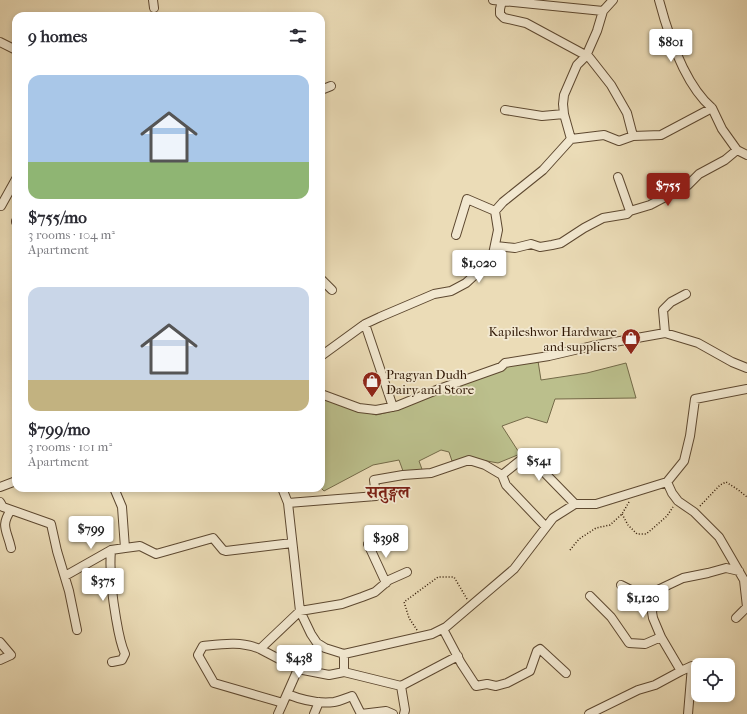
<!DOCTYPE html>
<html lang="en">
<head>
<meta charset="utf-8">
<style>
  body { margin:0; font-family:"IM FELL French Canon","Noto Serif Devanagari",serif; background:#f2f2f3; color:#2b2b33; height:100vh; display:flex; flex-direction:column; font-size:15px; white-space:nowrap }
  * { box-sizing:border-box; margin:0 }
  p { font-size:13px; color:#7c7c81 }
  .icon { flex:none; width:22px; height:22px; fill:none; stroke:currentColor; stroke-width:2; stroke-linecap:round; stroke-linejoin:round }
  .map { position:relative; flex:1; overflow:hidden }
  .drawer { position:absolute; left:12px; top:12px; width:313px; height:480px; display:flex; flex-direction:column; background:#fff; border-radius:12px; box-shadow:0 2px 6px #0003 }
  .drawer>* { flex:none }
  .tools { position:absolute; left:691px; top:658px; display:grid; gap:8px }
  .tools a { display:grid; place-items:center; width:44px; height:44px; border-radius:8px; background:#fff; box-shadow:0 2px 6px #0003; font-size:20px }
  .price { position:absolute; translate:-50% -34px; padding:0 9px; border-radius:4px; background:#fff; color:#222; font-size:13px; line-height:26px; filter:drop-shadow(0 1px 2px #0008) }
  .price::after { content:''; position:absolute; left:50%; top:24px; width:12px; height:9px; margin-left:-6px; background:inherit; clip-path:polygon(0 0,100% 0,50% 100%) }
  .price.current { background:#8f2418; color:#fff }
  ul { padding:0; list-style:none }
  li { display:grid; align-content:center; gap:8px; height:212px; padding:0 16px }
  li span { display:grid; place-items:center; height:124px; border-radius:12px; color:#555 }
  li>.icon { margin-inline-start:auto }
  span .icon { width:72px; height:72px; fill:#fffc; stroke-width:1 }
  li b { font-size:17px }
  h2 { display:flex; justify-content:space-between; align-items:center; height:48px; padding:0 16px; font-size:17px }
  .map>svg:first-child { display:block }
  .green { fill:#bbbf8c; stroke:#746a48 }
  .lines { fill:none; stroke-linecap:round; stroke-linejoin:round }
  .street-casing { stroke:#5d4830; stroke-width:10 }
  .path { stroke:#2e1603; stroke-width:1.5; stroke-dasharray:1 2; stroke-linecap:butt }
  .street { stroke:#f2e8d0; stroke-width:8 }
  .labels { text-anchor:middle; stroke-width:3.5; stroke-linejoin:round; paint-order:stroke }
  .poi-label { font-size:13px; fill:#2e1603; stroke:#f2e8d0; text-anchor:end }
  .district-label { font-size:17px; font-weight:bold; fill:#7a1f14; stroke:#f2e8d0 }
</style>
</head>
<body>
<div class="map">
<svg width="747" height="714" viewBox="0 0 747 714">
  <rect width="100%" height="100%" fill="#ebdcb7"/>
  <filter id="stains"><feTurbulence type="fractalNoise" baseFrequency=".005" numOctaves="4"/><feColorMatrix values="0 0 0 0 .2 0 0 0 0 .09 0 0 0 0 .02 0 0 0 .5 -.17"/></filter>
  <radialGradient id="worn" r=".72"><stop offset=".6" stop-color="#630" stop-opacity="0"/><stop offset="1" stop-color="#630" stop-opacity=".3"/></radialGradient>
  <path class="green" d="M538 361 541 380 587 373 626 363 636 398 555 399 547 423 527 417 502 426 520 454 498 463 476 459 452 461 449 452 441 450 419 461 423 472 403 471 399 460 373 465 324 491 321 488V397L376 415 389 412 506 366Z"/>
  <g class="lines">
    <g class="street-casing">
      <path id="street" d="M153 0 154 8
        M493 0 603 11
        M659 0C668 34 685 85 712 108
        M0 42 16 50
        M321 90 331 86
        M505 110 542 116 564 114
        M633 136 661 135 712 108 722 129 737 150
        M571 139 564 114 563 104 564 95 577 65 586 56 597 31 603 11 613 0
        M618 177 630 211 650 205 688 185 699 174 725 160 737 150 747 155
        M1 206 16 179
        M16 222V221
        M456 235 467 199 495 211
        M496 246 515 248 531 244 540 247 552 245 561 243 584 228 603 218 627 214 630 211
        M321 279 332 290
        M365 324 393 407
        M665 333 663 310 671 302 686 294
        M321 356 365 324 380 317 434 294 451 291 466 283 492 259 498 230 495 211 503 202 543 170 571 139 604 135 619 141 633 136 627 113 611 85 589 57 526 23 504 18 500 14V9L502 1
        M321 394 359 408 376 410 397 406 439 389 501 367 505 363 549 356 592 346 665 333 698 343 732 362 747 368
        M502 475 522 459 527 458 535 463 575 504
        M667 482 672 493 678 501 694 512 719 537 744 580 747 607 736 618
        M0 487 16 481
        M114 488 122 507 125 548 140 546 156 554 213 538 223 550 226 551 292 543
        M282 488 288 503 300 611 311 634 317 643 325 648 344 654 432 634 446 627 514 569 553 518 575 504H596L667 482 684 461 690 436 695 399 747 389
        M0 502 3 507 51 524 57 551 69 591 77 630
        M288 503 376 496 374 480 403 475 431 473 469 460 485 465 502 475 506 485 546 527
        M11 510C0 526 7 530 11 548
        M368 544 386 583
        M111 550C109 573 112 595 116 618 118 630 120 643 125 654L122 660 112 662
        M65 576 111 550 125 548
        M621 585 635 592 647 595 683 578 708 573 726 568 739 571
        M650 593 654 603 652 612 653 618 661 637
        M443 629 461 663 476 686 487 684 496 686 507 683 530 671 537 651 540 649 566 673
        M0 642 11 655 0 660
        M260 649 298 669 329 675 344 672
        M344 654V672L401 686 405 710 404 714
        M298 669 283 703 214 683 198 655 203 646C222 644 241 641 260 649L300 611 342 604 362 597 375 592 389 580 407 572
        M681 671 692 666 688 714
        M401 686 458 656
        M287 694C302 700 318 704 334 702 340 701 346 698 352 696L361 714 386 711 393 714
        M278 714 283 703
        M314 714 319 702
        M589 714 638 690 655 685 681 671 661 637 645 644 629 643 611 617 590 596"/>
    </g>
    <path class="path" d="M700 506 720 485 726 482 737 489 747 497
      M622 514 628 525 637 534H646L651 530 667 516 673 507
      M570 550 579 539 596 528 610 525 622 514 629 502
      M417 630 409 618 404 602 438 577H454L467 599"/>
    <use href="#street" class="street"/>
  </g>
  <defs>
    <g id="shop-pin" transform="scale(1)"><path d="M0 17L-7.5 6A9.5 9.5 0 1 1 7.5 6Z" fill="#8f2418" stroke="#f2e8d0"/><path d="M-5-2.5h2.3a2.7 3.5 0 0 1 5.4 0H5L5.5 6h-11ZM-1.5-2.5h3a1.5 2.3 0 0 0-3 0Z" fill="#fff"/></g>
  </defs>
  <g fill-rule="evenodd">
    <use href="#shop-pin" x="631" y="338"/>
    <use href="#shop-pin" x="372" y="381"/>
  </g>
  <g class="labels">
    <g class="poi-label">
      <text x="617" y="336">Kapileshwor Hardware<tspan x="617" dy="15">and suppliers</tspan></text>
      <text x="386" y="379" text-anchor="start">Pragyan Dudh<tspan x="386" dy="15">Dairy and Store</tspan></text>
    </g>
    <g class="district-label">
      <text x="388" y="498">सतुङ्गल</text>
    </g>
  </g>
  <rect width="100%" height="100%" filter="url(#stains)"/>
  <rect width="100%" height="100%" fill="url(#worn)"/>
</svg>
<div class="tools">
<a><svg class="icon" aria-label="locate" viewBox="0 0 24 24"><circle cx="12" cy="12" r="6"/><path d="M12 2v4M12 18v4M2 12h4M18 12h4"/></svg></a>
</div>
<b class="price" style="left:671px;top:63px">$801</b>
<b class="price current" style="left:668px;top:207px">$755</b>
<b class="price" style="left:479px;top:284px">$1,020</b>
<b class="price" style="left:539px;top:482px">$541</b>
<b class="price" style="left:91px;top:550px">$799</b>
<b class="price" style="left:386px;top:559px">$398</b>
<b class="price" style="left:103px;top:602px">$375</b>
<b class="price" style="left:643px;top:619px">$1,120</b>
<b class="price" style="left:299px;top:679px">$438</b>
<section class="drawer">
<h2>9 homes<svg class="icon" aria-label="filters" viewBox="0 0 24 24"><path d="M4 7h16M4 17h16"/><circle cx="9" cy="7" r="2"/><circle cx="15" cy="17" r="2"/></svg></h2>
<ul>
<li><span style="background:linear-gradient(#a9c7e8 70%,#8fb573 0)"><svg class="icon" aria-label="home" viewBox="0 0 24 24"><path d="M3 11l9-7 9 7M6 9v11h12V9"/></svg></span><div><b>$755/mo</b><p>3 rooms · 104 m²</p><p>Apartment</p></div></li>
<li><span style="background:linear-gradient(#c9d6e8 75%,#c2b280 0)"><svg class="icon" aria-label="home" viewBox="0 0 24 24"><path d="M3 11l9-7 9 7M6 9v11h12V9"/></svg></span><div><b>$799/mo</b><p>3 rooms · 101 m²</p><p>Apartment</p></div></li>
</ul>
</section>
</div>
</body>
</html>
